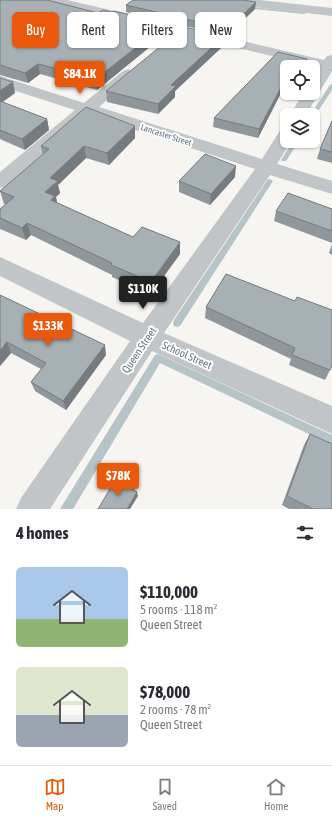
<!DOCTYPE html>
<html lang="en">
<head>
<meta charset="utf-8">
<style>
  body { margin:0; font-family:"Asap Condensed",sans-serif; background:#f7f7f7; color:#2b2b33; height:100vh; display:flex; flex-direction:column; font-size:15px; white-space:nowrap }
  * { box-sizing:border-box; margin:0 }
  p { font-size:13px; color:#7c7c81 }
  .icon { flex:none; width:22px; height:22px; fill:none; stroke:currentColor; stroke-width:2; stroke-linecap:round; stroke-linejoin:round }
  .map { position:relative; height:509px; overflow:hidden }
  .details { display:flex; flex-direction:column; background:#fff; flex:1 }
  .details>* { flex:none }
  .hud { position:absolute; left:12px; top:12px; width:308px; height:36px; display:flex; gap:8px }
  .fabs { position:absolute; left:280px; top:60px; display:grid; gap:8px }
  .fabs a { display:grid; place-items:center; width:40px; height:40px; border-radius:6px; background:#fff; box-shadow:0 1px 3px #0004; font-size:20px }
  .price { position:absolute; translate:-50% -34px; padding:0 9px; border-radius:4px; background:#ea580c; color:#fff; font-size:13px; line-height:26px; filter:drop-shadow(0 1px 2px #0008) }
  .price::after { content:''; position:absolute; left:50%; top:24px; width:12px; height:9px; margin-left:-6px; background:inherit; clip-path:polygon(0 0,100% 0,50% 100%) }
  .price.selected { background:#222; color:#fff }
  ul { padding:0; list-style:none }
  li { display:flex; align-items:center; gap:12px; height:100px; padding:0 16px }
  li span { display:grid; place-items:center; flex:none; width:112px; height:80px; border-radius:6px; color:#555 }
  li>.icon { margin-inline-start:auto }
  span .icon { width:48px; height:48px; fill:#fffc; stroke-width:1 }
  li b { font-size:17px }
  h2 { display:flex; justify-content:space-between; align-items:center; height:48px; padding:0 16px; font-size:17px }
  .tag { padding:0 14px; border-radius:6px; background:#fff; box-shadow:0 1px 3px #0004; font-size:14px; line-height:36px }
  .tag.selected { background:#ea580c; color:#fff }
  .dock { display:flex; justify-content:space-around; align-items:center; height:56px; border-top:1px solid #e1e1e2; background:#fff; font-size:11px; color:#7c7c81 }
  .dock a { display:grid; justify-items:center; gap:2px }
  .dock .selected { color:#ea580c }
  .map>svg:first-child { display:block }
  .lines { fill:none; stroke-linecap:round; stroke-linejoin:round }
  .stream { fill:#b6c4c7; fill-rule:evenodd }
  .street { fill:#c1c5c8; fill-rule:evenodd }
  .wall { fill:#90979c }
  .shaded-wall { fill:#757b7f }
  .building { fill:#a7b0b5; stroke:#757b7f }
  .labels { text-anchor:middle; stroke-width:4; stroke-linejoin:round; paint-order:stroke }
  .far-street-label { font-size:9px; fill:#647683; stroke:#fff }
  .street-label { font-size:11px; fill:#647683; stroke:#fff }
</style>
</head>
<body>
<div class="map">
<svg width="332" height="509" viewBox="0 0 332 509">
  <rect width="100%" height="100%" fill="#f6f5f2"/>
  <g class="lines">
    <path class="stream" d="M242 6 304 12 306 13 304 14 244 8H242Z
      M332 84V90L315 116 313 117V115H310L330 85Z
      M293 141H299L286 161H282L281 160Z
      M268 179H270L273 181 180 326 177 327 174 326 173 323 174 320Z
      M158 354 332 435V445L160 363 73 509H60L155 355Z"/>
    <path class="street" d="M45 0H67L324 60 327 56 332 55V71L306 115H290L303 93H313V78L319 67 51 4 47 3Z
      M221 0H260L332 8V16L227 4 223 3Z
      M128 69 133 71 136 74 133 77 99 107 262 159 281 129 287 128V141H291L277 164 332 181V194L270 175 164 333 332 406V434L152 351 50 509H16L21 498 130 341 0 276V257L143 323 255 169 89 115 7 186 0 188V172L75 110 0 86V76L84 103 123 71Z"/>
  </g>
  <path class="wall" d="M0 0 167 33 97 90 40 74 28 83 0 75Z
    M126 5 255 9 227 36 126 12Z
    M219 35 218 37 222 38 221 48 175 91V97L158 114 107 102 106 91Z
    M278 52 307 59 306 67H287V93L282 91 258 138 213 127 214 118Z
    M0 78 15 93 2 102 47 119 49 130 25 150 0 139Z
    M332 121V163L317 159 320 149Z
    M135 126V138L109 165 86 158 58 185 60 193 56 197 57 203 133 237 180 254 151 294 112 277V275L31 235 26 240 0 229V209L6 204H4L0 191 43 155 41 146Z
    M235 177 210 205 179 192V181Z
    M332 209V243L274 221 276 211Z
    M332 244V255L329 253Z
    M226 274 330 370 325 380 289 365 291 359 205 318 206 307Z
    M0 295 106 355 66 410 35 391 31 382 41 369 11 353 0 366Z
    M310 434 332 509H289L282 505 304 445Z"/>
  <path class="shaded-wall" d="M256 2 255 9 227 36 228 29Z
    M167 23V33L97 90 96 79Z
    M219 35 218 41 222 38 221 48 175 91V97L158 114V104L171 85Z
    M307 59 306 67H301Z
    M38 64 40 74 28 83 25 73Z
    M13 82 15 93 0 104V91Z
    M284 82 282 91 258 138 259 129Z
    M47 119 49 130 25 150 22 139Z
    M135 126V138L109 165 107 153Z
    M84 146 86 158 58 185 60 193 56 197 58 208 51 201 45 192 50 178Z
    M236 166 235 177 210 205 211 194Z
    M27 223 31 235 26 240 22 228Z
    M180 242V254L151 294V282Z
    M7 342 11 353 0 366V351Z
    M105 345 106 355 66 410 63 401Z
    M137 492 138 496 130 509H127Z"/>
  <path class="building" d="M0 0H47L98 13 103 10 112 12 114 11 167 23 96 79 38 64 25 73 0 65Z
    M133 0H242L256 2 228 29 126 5Z
    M184 27 219 35 217 36 222 38 171 85 176 86 158 104 106 91Z
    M278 52 307 59 301 67H287V83L284 82 259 129 214 118Z
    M0 78 13 82 0 91Z
    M0 101 47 119 22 139 0 130Z
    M86 107 135 126 107 153 84 146 50 178 58 181 45 192 55 196 51 200 133 237 142 227 180 242 151 282 111 265 112 263 27 223 22 228 0 218V209L14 197 0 191 49 149 41 146Z
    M332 121V152L320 149Z
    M205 154 236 166 211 194 179 181Z
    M288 193 332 209V231L276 211Z
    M226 274 295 301 297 297 332 310V365L330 370 292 355 295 348 206 307Z
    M0 295 105 345 63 401 31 382 46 363 7 342 0 351Z
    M310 434 332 444V509H313L287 496Z
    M116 479 137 492 127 509H98Z"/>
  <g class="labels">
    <g class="far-street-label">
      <text transform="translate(166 135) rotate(18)" y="3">Lancaster Street</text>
    </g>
    <g class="street-label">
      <text transform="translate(139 350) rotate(-56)" y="4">Queen Street</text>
      <text transform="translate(187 355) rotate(24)" y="4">School Street</text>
    </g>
  </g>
</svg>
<div class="fabs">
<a><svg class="icon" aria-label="locate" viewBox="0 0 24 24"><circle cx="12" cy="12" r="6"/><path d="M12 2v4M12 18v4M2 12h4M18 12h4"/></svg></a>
<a><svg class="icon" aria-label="layers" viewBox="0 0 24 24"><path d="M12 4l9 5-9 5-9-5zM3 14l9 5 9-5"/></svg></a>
</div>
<b class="price" style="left:80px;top:95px">$84.1K</b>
<b class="price selected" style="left:143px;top:310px">$110K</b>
<b class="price" style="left:48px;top:347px">$133K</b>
<b class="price" style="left:118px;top:497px">$78K</b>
<div class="hud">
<a class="tag selected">Buy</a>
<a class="tag">Rent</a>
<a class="tag">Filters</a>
<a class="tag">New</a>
</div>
</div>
<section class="details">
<h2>4 homes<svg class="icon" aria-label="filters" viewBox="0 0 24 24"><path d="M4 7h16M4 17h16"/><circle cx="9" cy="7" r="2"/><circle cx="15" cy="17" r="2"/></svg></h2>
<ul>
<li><span style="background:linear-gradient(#a9c7e8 65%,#8fb573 0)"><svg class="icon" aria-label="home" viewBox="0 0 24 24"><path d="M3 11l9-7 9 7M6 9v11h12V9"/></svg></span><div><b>$110,000</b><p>5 rooms · 118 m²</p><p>Queen Street</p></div></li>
<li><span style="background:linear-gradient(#dfe7d0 60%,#9aa5b1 0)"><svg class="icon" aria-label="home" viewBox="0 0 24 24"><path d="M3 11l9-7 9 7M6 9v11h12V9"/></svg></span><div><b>$78,000</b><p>2 rooms · 78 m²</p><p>Queen Street</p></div></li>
</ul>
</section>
<nav class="dock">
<a class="selected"><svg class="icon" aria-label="map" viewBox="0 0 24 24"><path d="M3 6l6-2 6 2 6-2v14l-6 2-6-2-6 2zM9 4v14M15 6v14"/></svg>Map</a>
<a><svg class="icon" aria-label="saved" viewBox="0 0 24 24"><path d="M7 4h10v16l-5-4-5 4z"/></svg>Saved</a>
<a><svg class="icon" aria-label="home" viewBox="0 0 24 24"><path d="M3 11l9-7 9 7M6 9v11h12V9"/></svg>Home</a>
</nav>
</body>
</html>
